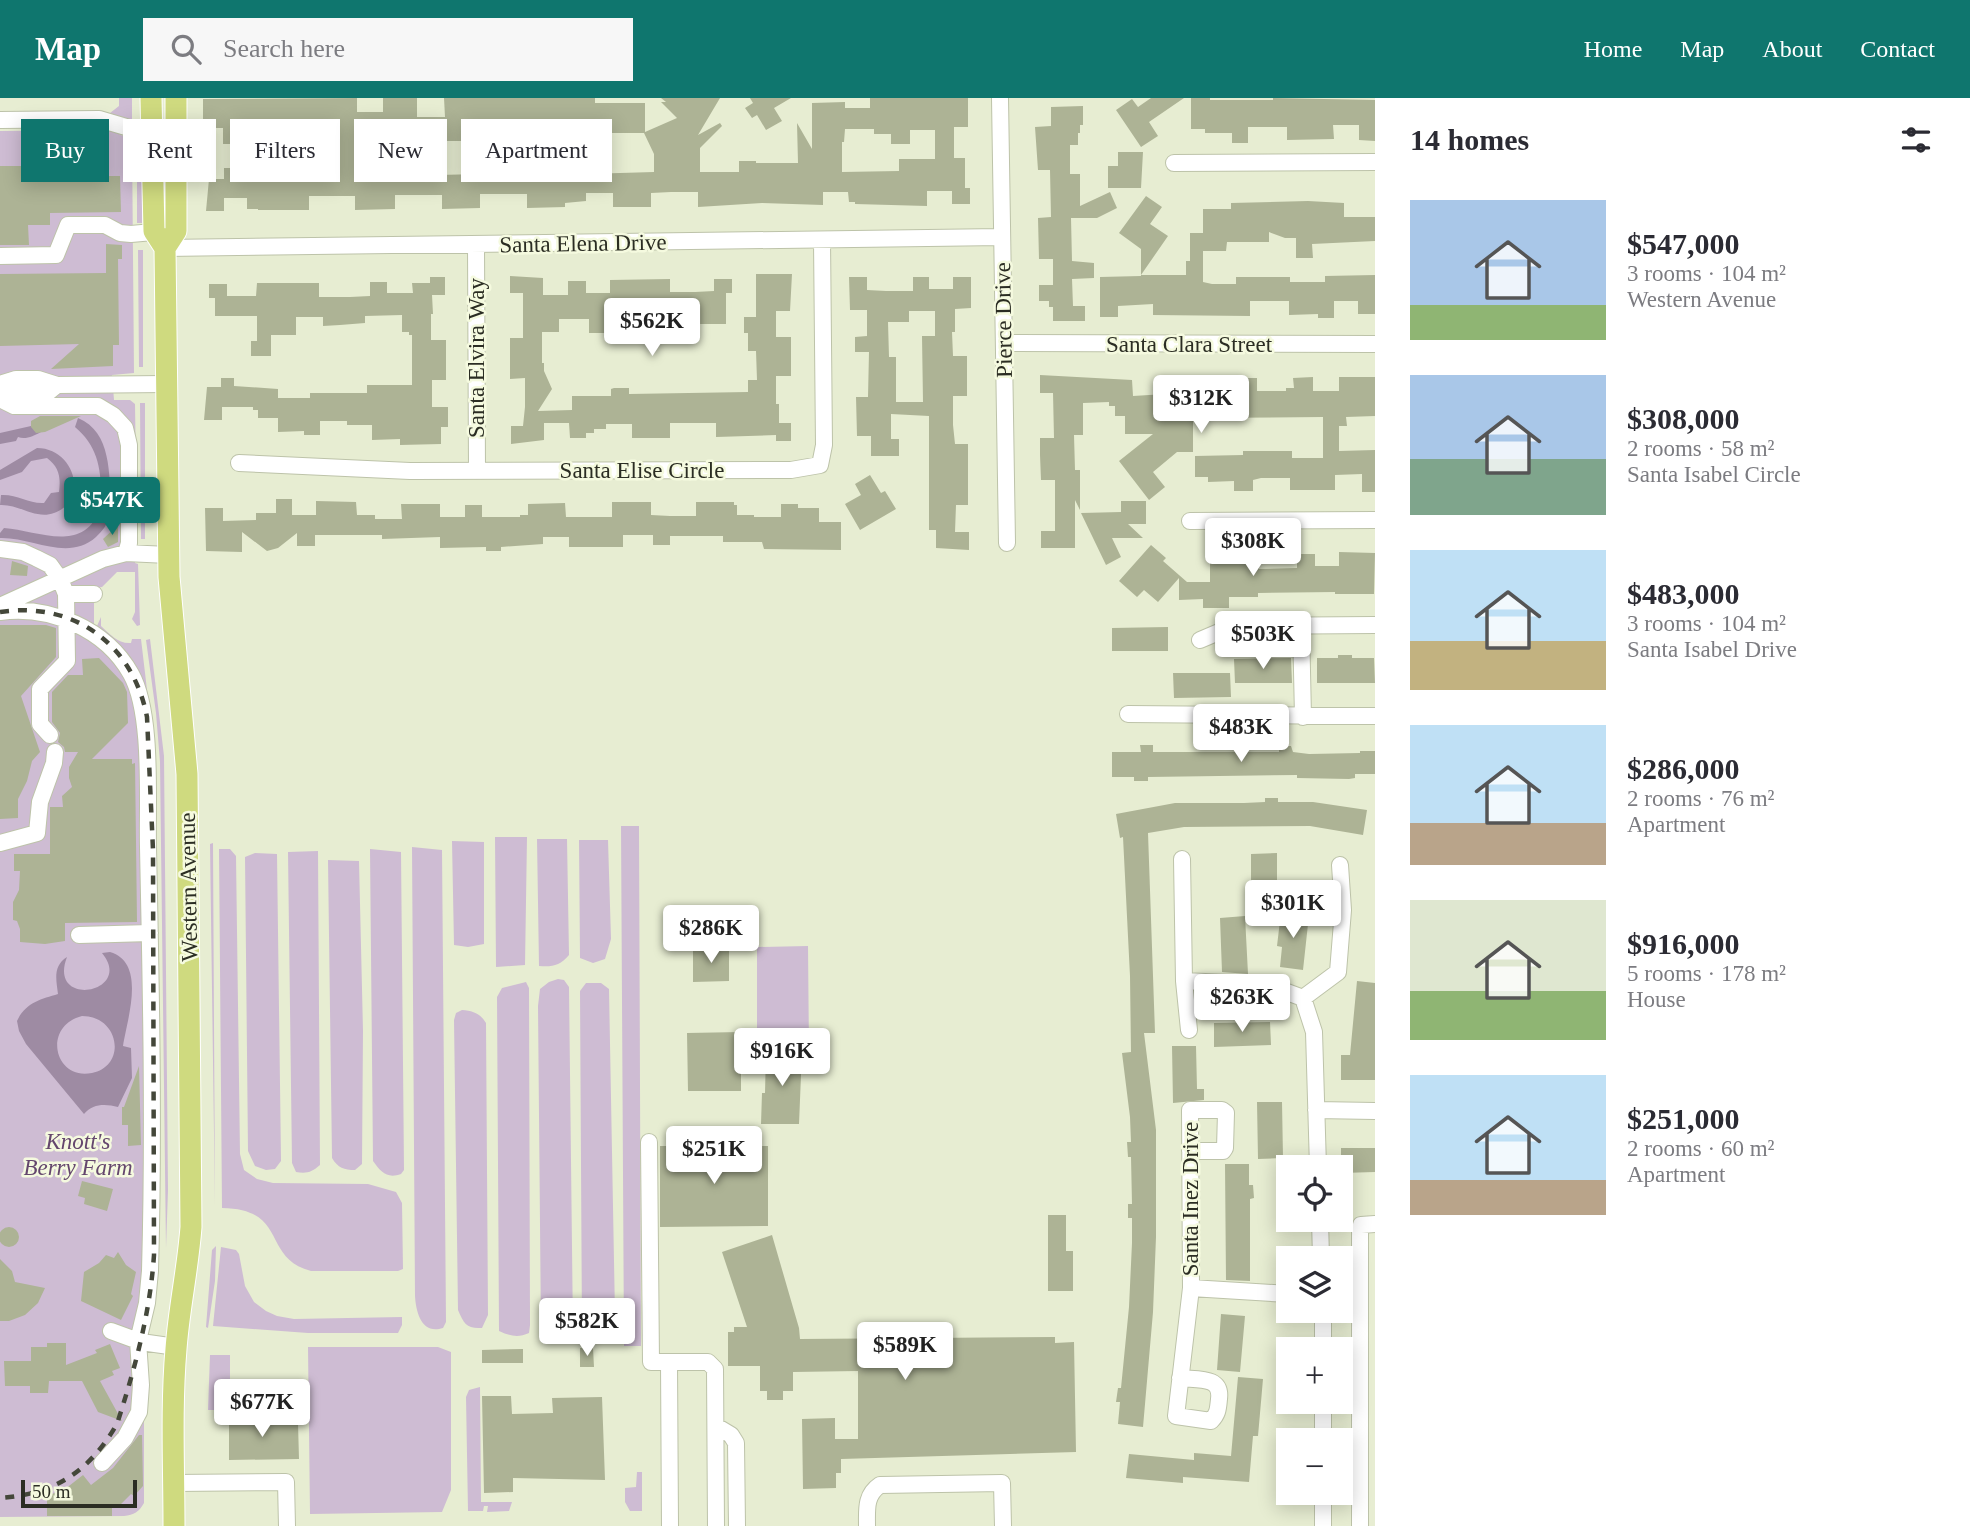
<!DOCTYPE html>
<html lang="en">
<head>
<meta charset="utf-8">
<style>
  body { margin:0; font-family:Georgia,serif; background:#f7f7f7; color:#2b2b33; height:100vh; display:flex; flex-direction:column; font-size:26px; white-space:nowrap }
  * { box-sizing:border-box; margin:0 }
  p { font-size:23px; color:#7c7c81 }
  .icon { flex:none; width:38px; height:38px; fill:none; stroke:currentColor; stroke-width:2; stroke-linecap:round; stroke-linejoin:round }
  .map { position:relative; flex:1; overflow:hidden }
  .details { display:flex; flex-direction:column; background:#fff; width:595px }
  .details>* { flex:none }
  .top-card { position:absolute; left:21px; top:21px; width:665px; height:63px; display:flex; gap:14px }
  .controls { position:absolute; left:1276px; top:1057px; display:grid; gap:14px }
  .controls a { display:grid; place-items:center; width:77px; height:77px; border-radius:0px; background:#fff; box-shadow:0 4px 18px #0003; font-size:35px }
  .scale { position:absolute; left:21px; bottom:18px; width:116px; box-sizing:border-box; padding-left:7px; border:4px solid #2b2d23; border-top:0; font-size:19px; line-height:24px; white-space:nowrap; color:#2b2d23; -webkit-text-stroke:5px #f5fadf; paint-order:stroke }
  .price { position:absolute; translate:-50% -60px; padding:0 16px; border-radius:7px; background:#fff; color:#222; font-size:23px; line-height:46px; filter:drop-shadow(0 2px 4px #0008) }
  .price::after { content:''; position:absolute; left:50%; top:42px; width:21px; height:16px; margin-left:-10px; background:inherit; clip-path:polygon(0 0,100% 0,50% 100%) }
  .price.active { background:#0f766e; color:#fff }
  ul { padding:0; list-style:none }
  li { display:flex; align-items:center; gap:21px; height:175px; padding:0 35px }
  li span { display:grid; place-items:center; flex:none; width:196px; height:140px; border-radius:0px; color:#555 }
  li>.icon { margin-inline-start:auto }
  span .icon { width:84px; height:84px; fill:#fffc; stroke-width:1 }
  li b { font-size:30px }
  h2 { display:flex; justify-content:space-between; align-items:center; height:84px; padding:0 35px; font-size:30px }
  .pill { padding:0 24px; border-radius:0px; background:#fff; box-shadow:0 4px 18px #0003; font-size:24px; line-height:63px }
  .pill.active { background:#0f766e; color:#fff }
  header { display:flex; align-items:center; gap:42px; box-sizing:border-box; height:98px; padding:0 35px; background:#0f766e; color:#fff }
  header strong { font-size:33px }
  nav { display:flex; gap:38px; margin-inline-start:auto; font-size:24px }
  .search { width:490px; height:63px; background:#f7f7f7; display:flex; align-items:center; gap:18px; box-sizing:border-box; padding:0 24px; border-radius:0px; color:#7c7c81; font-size:26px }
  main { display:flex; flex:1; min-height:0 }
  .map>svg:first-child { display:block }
  .green { fill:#cebcd3 }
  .water { fill:#9e8ba3; fill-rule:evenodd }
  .building { fill:#adb395; fill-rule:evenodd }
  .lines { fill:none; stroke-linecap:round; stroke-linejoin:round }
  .minor-casing { stroke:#bdc3a9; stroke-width:18 }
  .major-casing { stroke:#fff; stroke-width:23 }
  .minor { stroke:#fff; stroke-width:16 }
  .major { stroke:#cfda7f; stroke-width:21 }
  .rail { stroke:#44473a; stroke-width:4.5; stroke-dasharray:9 9; stroke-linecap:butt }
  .labels { text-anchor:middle; stroke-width:5; stroke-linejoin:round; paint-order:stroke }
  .street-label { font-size:23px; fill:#2b2d23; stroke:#f5fadf }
  .park-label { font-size:23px; font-style:italic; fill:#64466d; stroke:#f5fadf }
</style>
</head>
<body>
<header>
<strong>Map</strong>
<div class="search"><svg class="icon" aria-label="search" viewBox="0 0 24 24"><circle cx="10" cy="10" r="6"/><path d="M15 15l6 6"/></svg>Search here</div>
<nav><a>Home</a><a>Map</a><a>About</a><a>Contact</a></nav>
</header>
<main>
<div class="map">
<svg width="1375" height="1428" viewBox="0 0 1375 1428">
  <rect width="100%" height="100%" fill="#e7edd2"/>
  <path class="green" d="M119 0H132V28L110 15 119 8Z
    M110 32 132 42 134 275 112 277 114 302H130L135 306 137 445 135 446V465L138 466 140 527 137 528 132 521 135 514V474H117L102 489 94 490V527L97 528 101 519V528C110 536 118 546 131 545L132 541H141L154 651 158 1166 144 1254V1405C139 1414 134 1417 124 1418L0 1419V33Z
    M137 50 142 57V125H137Z
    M138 152H143V269H139Z
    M140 305H145V441H141Z
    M150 541 164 658 168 1092 166 1150 160 664 156 615 146 542Z
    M621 728H639L641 1248H624Z
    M495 739H527L525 867 496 869Z
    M537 741H567L569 857C560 868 552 869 539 868Z
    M579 742H608L611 841 605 861 593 865 580 860Z
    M452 743 484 744V846L468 849 454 847Z
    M213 745 215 1108 210 746Z
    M412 749 442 752 446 1224 443 1230C422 1237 416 1215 415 1198Z
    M219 751H230L236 758 240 1056 244 1072 257 1081 273 1085 368 1086 396 1094 402 1105 403 1171 398 1173H311C261 1160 289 1111 222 1110Z
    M370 751 401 754 404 1072 401 1076C387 1081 381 1074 373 1063Z
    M318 753 320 1067C312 1074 307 1076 296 1074L292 1065 288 754Z
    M255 755 277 756 281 1063 275 1071 266 1072 255 1068 248 1053 245 759Z
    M328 762 359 763 363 933 362 1066 355 1072C344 1072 338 1070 332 1060Z
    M808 848 809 953H757V849Z
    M558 881 564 882 569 889 573 1235 553 1237 541 1234 538 908 540 891 549 884Z
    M526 884 529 890 530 1227 529 1235C518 1240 510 1238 499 1233L497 899 502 890Z
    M586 885H601L609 891 615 1217V1228L612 1233 582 1235 580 893Z
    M462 912C473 913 480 915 486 925L488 1217 482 1230C467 1231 464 1226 458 1212L454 922 456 915Z
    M216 1148 215 1183 208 1230 206 1229 212 1152Z
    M221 1149 236 1152 239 1156 245 1188 254 1204 266 1213 277 1218 294 1221 402 1219V1227L398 1235H308L213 1228Z
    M308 1249H438L451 1254V1392L442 1414 310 1416Z
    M210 1257H230V1312H208Z
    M480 1289 481 1404H512L509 1413 487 1414 488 1408H484L483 1413H468L466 1299 469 1292Z
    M637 1374H642V1413H630L625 1404V1390L636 1389Z"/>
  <path class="water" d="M78 320C112 334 109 377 111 408L101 406C102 374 99 349 75 329Z
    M31 328 41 334C33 338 26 342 18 339L16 343 0 346V335Z
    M37 350C74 350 90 402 54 415 36 422 19 406 0 407L1 397C17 396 29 406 44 405L51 395 59 394C61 379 59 369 47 360L31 363 22 374 0 382V372Z
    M97 418 108 421C106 429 102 433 96 439 68 464 32 439 0 440V435L4 430C35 432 78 454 97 418Z
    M110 854C147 865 127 921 123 948L131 950 132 980 118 1009C106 1006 93 1005 84 1016L26 946 19 933 17 923C25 905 41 901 58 896 56 881 53 868 67 859 47 911 135 895 102 855ZM82 918C120 918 127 968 92 975 54 983 42 928 82 918Z"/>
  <path class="building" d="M357 0V14H383V0H417V19H445L444 0H595V5H645V34L677 20 661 4H666L661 0H720L698 37 720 25 722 28 700 50V74H739V63H756V65H798L797 25 812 51V5L845 4V10H870V0H968V29H954V60H965V90H970V106H952V93H927V108L855 106V104H849L848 94H823V107L762 105 698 109V94H671L651 95V109H613V95H586V103L565 105V109L527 110V96H480V110L442 111V97H395V111L355 112V98H309V112H258V111H247V100H224V113H206L209 81H224V70H266V79H295V70L316 68V42L292 43V36H260V41L252 46H223V30H216V27H203V1ZM516 25V55L508 56V66H480V76L438 77V43H465L467 26ZM562 28V32H586V53L605 52V35H644L654 56V74L586 76V63H574V69H564V75H530V51H535L534 29ZM378 30H406V68H397V77L356 79V44H364V36H378ZM845 31H874V36H891V46H910V32H935V61H899V73L842 74V44H844Z
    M750 0H791L774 10 782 23 766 32 757 17 752 20 745 10 753 5Z
    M1151 0H1184L1149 24 1158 38 1141 49 1116 12 1132 1 1138 9Z
    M1191 0H1210V2H1273V0L1375 2V43L1359 42V27H1333L1334 41 1287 42V29H1248V45H1232V35H1205V31H1191Z
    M1083 8V27H1080V35H1078V47H1070V76H1080V108L1110 94 1117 110 1097 120H1071L1072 163 1094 165V180L1072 181 1073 208H1085V223H1053V209H1049V203H1039V187H1053V161H1039L1038 120 1051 119 1050 72H1038L1035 29 1051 28V9Z
    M1118 54H1143L1141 90H1108V68H1118Z
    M0 68H49V78H120L121 114 50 115V127H28L29 147H0Z
    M1146 98 1162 109 1150 126 1168 138 1141 177H1186V163H1190V135H1203V111H1231V105L1308 103 1344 105V119H1375V143L1312 146 1313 160H1296V140H1285L1269 134V144H1227L1226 153H1203V184L1212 186H1236V179H1290V184H1325V178L1375 177V216H1358V203H1334V220H1318V216L1289 217V203H1250V218L1153 217V206L1118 208V219H1100V179L1141 178V151L1119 135Z
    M106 146 122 147V161H118L119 247H113V268L51 271 79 246 0 248V176L106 175Z
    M756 176H792L790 213H776V239H791V278H776V306H779V325H791V343H776V337L716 339V325H670V340H632V326H606V331H594V335H586V340H570L569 325H544V342L511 346V328H523L525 309V280L510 281V240H523V195H510V178L543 180V197H568V183H586V195H610V182L670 181V194H695L714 193V181H732V195H726V226H695V223L673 222V214L645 215V234H634V239H611V235H589V221H559V234H542V265H544V273L552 291 538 313 572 312V298H611V291L614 290H629V296L748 294V282H757L756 253H748V235H744V219H756Z
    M430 179H445V197H432L433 216H431V242H446V282H432V309H448V329H441V346L400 347V341L372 342V327H347V323H320V337H304V333L278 334V320H258V312H253V309H222V322H204L207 289H221V280H234V288L278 291V300H310V295H367V287H412V237H409V234H402V217L365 218V225L340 227 323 228V219H296V237H271V258H251V243H257V218H215V200H209V186H227V198H256L257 185H319V199H350L370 198V184H387V195H413L412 185H430Z
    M849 179H867V192L886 193H913V179H929V191H953V179H971V210L955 211V234H952L953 258H967V298H953V327L955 346H968V407H956L955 434H969V452L936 450V432H929V318L891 316V341H899V358H871V338H857L856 299H868L869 254H855V239L867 238V212H850ZM909 213H935V238H922L923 304H896V259H889L888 224H909Z
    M1040 277 1132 282 1133 298 1165 296V282H1183V293H1209V280H1257V293H1286V290H1294L1293 280 1313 279V293H1339V279H1375V318L1346 319 1347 328H1339V353L1375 352V394H1362V376L1335 377V392H1290V380H1261L1253 382V393H1234V383L1208 384V379H1195V358L1243 357V353H1292V360H1323V319L1193 320V354H1177L1153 374 1165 389 1149 402 1119 363 1153 336H1125V318H1115V308H1109V304L1083 305V337H1074L1075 372H1080V412L1075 402V450H1041V433H1055V382H1041L1040 357V340H1054L1053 295H1040Z
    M40 318H81L45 334 36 335 31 329V323Z
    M870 377 881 395 885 393 896 411 860 432 845 406 861 397 855 386Z
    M276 401H292V417H316V403L356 404 357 417H375V421H402L401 406H440V419H465V407H482V419H520V417H528V406L565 405 566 419H612V404H651V417L670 418H696V404H734V407H737V417H754V419H781V406H798V410H819V424H841V452L764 451 762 444H723V438H670V447H653V437H623V449H569V439H543V446L501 449V453H486V449L440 450V439L382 441V437H315V448H297V435L278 450 267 453 242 434V454L206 453 205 410H223V423L256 422V415H276Z
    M1121 403H1146V426H1128L1143 440H1112L1121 459 1106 467 1081 415 1121 414Z
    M104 405 118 411V418H94L87 420 83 409Z
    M118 427V444L108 449 103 441Z
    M1151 447 1166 460 1163 463 1187 484H1210V464H1234V455H1259V471L1297 470V456H1315V468H1339V454L1375 455 1374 496H1335V494L1258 495V499H1229V510H1203V501L1179 502V480L1158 504 1144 492 1137 499 1119 483Z
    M12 463 28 468 27 478 10 477Z
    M0 527H46L56 530V559L21 598 40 654 32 663 27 683 18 701V720L0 721Z
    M1168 529V553H1112V530Z
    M1338 557H1352V560H1374L1375 585H1317V560H1338Z
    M99 560 123 585 127 594 128 625 92 661H132V666L135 665 137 824 65 825V843L45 846 20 844V831L17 823 13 822V804L19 792 20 773H14V756H50V709H63L62 698 72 689 69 680V669L78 654H65L64 649 58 644 60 635 52 624V594L68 577H83L82 561Z
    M1291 560 1292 585H1235L1234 561Z
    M1173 575H1230L1231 599 1174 600Z
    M1140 647H1153V654H1279V648H1291L1293 654 1309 656 1360 655V653H1375V676H1355V680L1349 681 1297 680V677L1148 679V683H1134V679H1112V654H1141Z
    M1265 700H1278V704H1313L1367 712 1363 737 1310 728 1184 729 1148 735 1155 935H1144L1156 1032V1139L1153 1214 1143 1329 1118 1326 1120 1304H1116L1118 1290H1121L1129 1209 1132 1145V1120H1128V1106H1132L1131 1059H1128L1127 1044H1131L1130 1019 1122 955 1131 954 1130 878 1123 739 1120 740 1116 716 1175 705H1244L1265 704Z
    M1277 755V812H1251V756Z
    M1281 814 1309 817 1303 872 1280 869 1282 849 1277 848Z
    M1245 818 1248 876 1222 874 1220 820Z
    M693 851H729V883L693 884Z
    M1357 883 1375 885V982H1341V957H1350Z
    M1270 924 1271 947 1214 949V925Z
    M741 934V993H688L687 935Z
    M1172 948H1196L1197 991H1204V1002L1173 1005Z
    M766 953H802L799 1026H761L762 995H765Z
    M139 968 141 1047 128 1048V1027H122V1009H124Z
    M1257 1004H1282L1283 1060 1258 1061Z
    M660 1048H768V1128L660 1129Z
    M1341 1050H1375V1074L1341 1075Z
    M1225 1066H1249V1087H1253L1254 1100 1250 1101V1183L1226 1182Z
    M82 1083 113 1091 107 1113 84 1106 85 1100 78 1098Z
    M1048 1117H1066V1153H1073V1193H1048Z
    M-1 1139a10 10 0 1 1 20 0a10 10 0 1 1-20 0Z
    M772 1137 799 1230 800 1241 1055 1239V1245L1074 1244 1076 1354 841 1361V1375H836V1390L803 1391 802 1321 835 1320V1341H858V1273L793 1274V1293H783V1302H767V1293H760V1268H728V1234H734V1229H747L722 1154Z
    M118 1154 126 1167 136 1174 131 1196 133 1198 121 1222 81 1203 84 1174 99 1165 106 1157 114 1160Z
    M0 1161 12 1173 15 1184 45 1190 38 1205 25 1217 9 1223H0Z
    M1221 1216 1245 1218 1240 1274 1217 1272Z
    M47 1245H66V1267L97 1255 95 1252 110 1246 120 1270 112 1273 114 1277 100 1283 122 1323 98 1314 82 1283H49L48 1295H30V1288H5L4 1263H31V1249H47Z
    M580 1250H593L594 1269H580Z
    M523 1251V1265H482V1252Z
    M1238 1279 1263 1281 1258 1338H1253L1249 1384 1183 1379V1385L1126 1380 1129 1356 1194 1362V1355L1231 1358Z
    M482 1298H511L512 1316 553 1315 552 1300 602 1299 605 1382 513 1380V1394L484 1395Z
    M267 1318V1325H298L299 1361 229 1362V1319Z
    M139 1337H142L143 1388 134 1398 131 1396 119 1408 112 1409V1418H47V1399L54 1395H60L83 1377 91 1387 113 1370Z"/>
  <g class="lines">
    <g class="minor-casing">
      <path id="minor" d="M1000 0 1007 445
        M0 22 99 21 126 29 152 48
        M1174 65 1375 64
        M476 146 477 373
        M165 150 1001 139
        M0 158 56 157 68 127H105L120 135 131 136 164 133
        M1004 245 1375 246
        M0 286 16 281H38L57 287 166 286
        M4 286 17 296H46L57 287
        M239 365 410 373 791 372 820 367 824 347 822 142
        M1190 423 1375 422
        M0 451 23 454 36 460 50 467 60 481 66 496 67 563 40 591V626L50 637
        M126 455 168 457
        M66 496H94
        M0 508 103 461 126 455 129 445V347L125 330 113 317 98 308H14L4 303V286
        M0 514C50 507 106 531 131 576 153 615 147 702 148 749 151 890 154 1032 150 1173L147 1205 138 1243 141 1287 139 1314 125 1340 102 1365
        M1301 527 1303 619
        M1200 542 1233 528 1375 527
        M1128 616 1375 618
        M0 745 37 735 40 704 54 665 55 654
        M1182 761 1184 883 1189 932
        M79 837 150 835
        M1184 883 1268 887 1303 900
        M1316 1012 1375 1013
        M649 1044 651 1264H669L670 1428
        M1318 1069 1314 934 1303 900 1338 874 1343 812 1340 767
        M1320 1122 1321 1160
        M1191 1190 1288 1196
        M1323 1213V1251
        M111 1233 141 1244 176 1249
        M669 1264H708L715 1271 716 1428
        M1180 1280C1198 1282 1222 1278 1219 1301 1218 1311 1218 1316 1211 1323L1176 1318 1191 1190 1190 1012H1222L1226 1015 1225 1050 1223 1053H1190
        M1323 1304V1342
        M716 1328 731 1337 736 1345 737 1428
        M174 1385 286 1384 287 1428
        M1323 1395V1428
        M867 1428C867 1412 865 1397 880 1387L1002 1385 1003 1428
        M1360 1428V1132L1361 1127 1375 1126"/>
    </g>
    <g class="major-casing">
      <path id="major" d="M151 0 154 133 165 150 169 479 187 676 191 1129C188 1170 179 1210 176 1251 171 1310 174 1369 174 1428
        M165 150 176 133V0"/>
    </g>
    <use href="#minor" class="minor"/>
    <use href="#major" class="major"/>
    <path class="rail" d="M0 514C74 503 133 546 147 619L153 752 154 1157C150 1216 135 1270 117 1326 89 1374 55 1396 0 1400"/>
  </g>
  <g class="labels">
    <g class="street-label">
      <text transform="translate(583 145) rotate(-1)" y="8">Santa Elena Drive</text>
      <text transform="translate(1003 222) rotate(-91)" y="8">Pierce Drive</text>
      <text x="1189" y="254">Santa Clara Street</text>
      <text transform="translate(476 260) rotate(-90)" y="8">Santa Elvira Way</text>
      <text x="642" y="380">Santa Elise Circle</text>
      <text transform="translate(188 789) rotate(-91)" y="8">Western Avenue</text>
      <text transform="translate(1190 1101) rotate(-90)" y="8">Santa Inez Drive</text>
    </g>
    <g class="park-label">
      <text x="78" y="1051">Knott's<tspan x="78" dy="26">Berry Farm</tspan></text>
    </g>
  </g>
</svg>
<div class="controls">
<a><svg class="icon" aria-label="locate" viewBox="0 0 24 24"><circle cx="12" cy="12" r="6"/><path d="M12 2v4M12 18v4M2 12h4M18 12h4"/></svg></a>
<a><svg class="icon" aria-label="layers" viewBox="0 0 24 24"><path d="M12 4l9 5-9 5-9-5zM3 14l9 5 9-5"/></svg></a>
<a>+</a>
<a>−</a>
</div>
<div class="scale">50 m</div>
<b class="price" style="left:652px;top:260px">$562K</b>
<b class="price" style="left:1201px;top:337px">$312K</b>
<b class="price active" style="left:112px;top:439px">$547K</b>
<b class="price" style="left:1253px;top:480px">$308K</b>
<b class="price" style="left:1263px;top:573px">$503K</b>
<b class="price" style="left:1241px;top:666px">$483K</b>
<b class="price" style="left:1293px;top:842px">$301K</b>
<b class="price" style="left:711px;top:867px">$286K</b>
<b class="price" style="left:1242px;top:936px">$263K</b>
<b class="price" style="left:782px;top:990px">$916K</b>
<b class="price" style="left:714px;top:1088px">$251K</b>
<b class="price" style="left:587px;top:1260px">$582K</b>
<b class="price" style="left:905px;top:1284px">$589K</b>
<b class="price" style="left:262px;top:1341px">$677K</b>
<div class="top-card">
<a class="pill active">Buy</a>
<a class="pill">Rent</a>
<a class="pill">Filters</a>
<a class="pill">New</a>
<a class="pill">Apartment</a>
</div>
</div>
<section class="details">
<h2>14 homes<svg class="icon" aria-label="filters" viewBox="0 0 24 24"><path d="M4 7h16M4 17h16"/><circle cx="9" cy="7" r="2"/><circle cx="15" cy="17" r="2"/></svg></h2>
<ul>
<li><span style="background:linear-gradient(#a9c7e8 75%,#8fb573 0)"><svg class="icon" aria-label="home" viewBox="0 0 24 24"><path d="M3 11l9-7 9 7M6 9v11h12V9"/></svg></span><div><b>$547,000</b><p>3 rooms · 104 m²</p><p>Western Avenue</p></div></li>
<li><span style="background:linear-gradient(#a9c7e8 60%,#7fa58c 0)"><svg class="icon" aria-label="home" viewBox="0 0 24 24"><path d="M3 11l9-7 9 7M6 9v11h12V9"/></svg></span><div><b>$308,000</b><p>2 rooms · 58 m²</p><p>Santa Isabel Circle</p></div></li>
<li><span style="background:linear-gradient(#bfe0f5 65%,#c2b280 0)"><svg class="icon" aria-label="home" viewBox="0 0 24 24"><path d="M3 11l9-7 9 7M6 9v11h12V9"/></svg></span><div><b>$483,000</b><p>3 rooms · 104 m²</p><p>Santa Isabel Drive</p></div></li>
<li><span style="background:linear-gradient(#bfe0f5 70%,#b9a48a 0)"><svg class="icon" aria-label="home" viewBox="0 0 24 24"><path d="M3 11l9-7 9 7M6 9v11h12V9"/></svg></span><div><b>$286,000</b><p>2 rooms · 76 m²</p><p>Apartment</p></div></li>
<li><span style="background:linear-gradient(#dfe7d0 65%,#8fb573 0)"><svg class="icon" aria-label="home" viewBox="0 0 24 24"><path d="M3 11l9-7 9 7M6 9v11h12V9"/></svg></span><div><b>$916,000</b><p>5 rooms · 178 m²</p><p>House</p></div></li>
<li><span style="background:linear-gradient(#bfe0f5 75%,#b9a48a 0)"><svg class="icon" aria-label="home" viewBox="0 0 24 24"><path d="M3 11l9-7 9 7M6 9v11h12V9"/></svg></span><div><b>$251,000</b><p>2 rooms · 60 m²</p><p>Apartment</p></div></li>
</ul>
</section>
</main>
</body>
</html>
